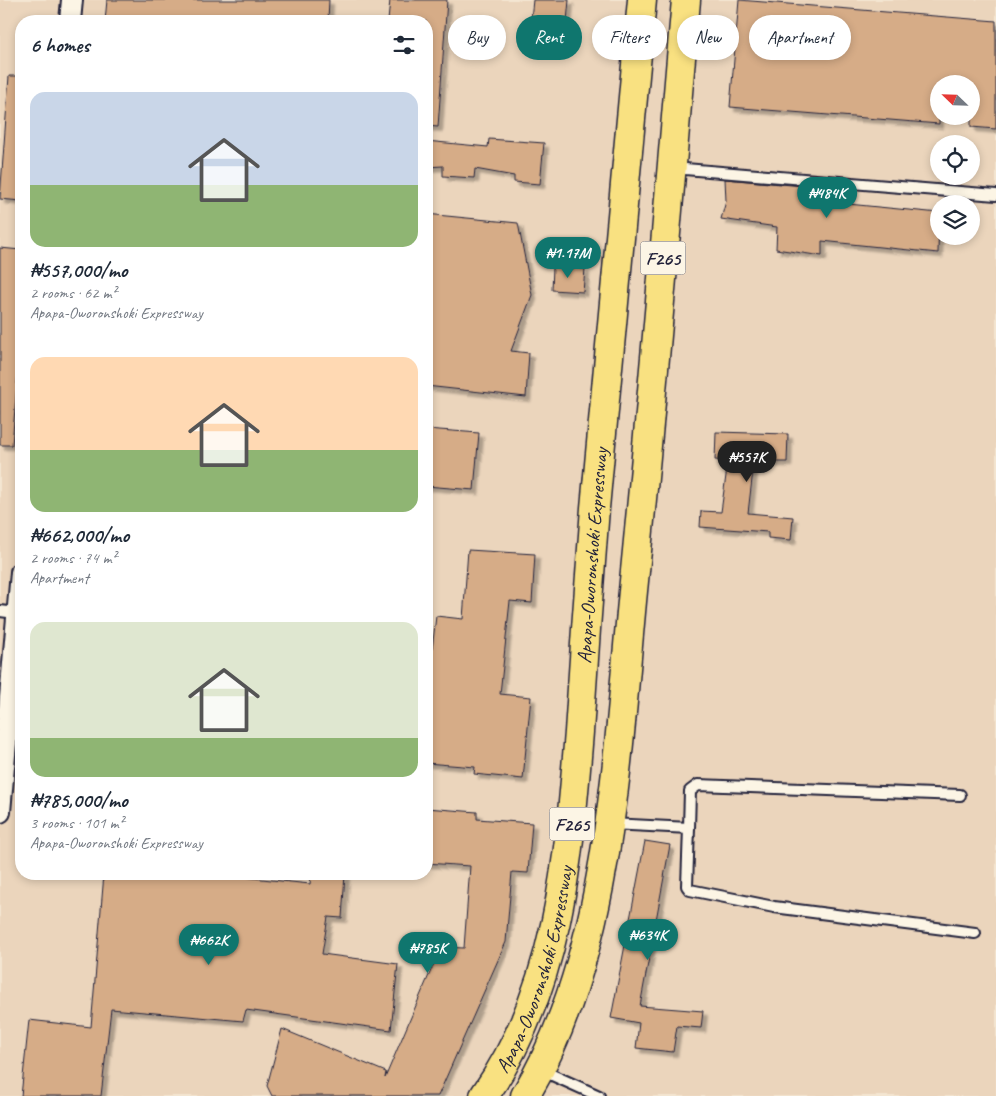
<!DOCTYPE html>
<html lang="en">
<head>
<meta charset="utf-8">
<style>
  body { margin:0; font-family:Caveat,sans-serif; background:#f2f2f3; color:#1f2937; height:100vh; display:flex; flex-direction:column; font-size:19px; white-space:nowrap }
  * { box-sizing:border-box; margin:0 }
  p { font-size:16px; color:#747a83 }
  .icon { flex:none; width:28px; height:28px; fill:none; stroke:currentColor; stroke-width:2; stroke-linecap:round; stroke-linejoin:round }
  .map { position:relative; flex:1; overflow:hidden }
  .drawer { position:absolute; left:15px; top:15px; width:418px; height:865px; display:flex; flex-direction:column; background:#fff; border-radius:20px; box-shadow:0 2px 8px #0003 }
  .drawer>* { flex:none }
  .guide { position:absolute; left:448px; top:15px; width:472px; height:45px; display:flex; gap:10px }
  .needle { width:32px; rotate:293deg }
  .buttons { position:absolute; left:930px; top:75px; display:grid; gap:10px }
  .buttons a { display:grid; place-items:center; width:50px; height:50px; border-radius:50%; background:#fff; box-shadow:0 2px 8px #0003; font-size:25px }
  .price { position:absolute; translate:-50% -42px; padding:0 11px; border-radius:18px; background:#0f766e; color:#fff; font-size:16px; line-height:32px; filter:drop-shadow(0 1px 2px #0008) }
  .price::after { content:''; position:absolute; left:50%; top:30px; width:15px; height:11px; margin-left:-8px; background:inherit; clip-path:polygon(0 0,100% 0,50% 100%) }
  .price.active { background:#222; color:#fff }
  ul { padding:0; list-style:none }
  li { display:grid; align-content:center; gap:10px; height:265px; padding:0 15px }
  li span { display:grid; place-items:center; height:155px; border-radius:15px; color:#555 }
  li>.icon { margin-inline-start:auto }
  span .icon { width:90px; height:90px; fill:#fffc; stroke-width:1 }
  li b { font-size:21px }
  h2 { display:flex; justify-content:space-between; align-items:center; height:60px; padding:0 15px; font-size:21px }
  .chip { padding:0 18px; border-radius:22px; background:#fff; box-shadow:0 2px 8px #0003; font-size:18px; line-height:45px }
  .chip.active { background:#0f766e; color:#fff }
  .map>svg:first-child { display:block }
  .built { fill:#ebd5bc; fill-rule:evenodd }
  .building { fill:#d6ac87; stroke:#22223b; filter:url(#shadow) }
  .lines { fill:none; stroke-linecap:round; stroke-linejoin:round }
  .lane-casing { stroke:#22223b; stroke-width:14 }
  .street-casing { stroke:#22223b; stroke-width:24 }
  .primary-casing { stroke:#22223b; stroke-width:31 }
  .lane { stroke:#fcf5e5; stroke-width:10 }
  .street { stroke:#fcf5e5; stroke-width:20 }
  .primary { stroke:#f9e181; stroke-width:28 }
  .labels { text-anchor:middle; stroke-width:4.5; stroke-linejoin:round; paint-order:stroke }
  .shield { fill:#fcf5e5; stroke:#63616e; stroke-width:1 }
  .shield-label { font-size:19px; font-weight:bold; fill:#22223b }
  .street-label { font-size:20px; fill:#22223b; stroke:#fcf5e5 }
</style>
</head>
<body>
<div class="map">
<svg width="996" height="1096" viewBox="0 0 996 1096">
  <defs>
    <filter id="shadow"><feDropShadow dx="4.5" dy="4.5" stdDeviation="1" flood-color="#0004"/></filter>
  </defs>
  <rect width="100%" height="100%" fill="#f4e6d2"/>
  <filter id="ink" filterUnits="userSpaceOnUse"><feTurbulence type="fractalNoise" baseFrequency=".02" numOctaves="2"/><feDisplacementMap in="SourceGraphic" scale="10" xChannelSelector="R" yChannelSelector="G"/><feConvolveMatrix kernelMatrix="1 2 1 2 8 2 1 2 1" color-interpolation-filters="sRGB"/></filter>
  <g filter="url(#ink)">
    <path class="built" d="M0 0H996V1096H0ZM21 21H426V874H21ZM939 84H971V116H939ZM939 144H971V176H939ZM939 204H971V236H939Z"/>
    <path class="building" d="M107 0H329L328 21H105Z
      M390 0H447L438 127 426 126V21H388Z
      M533 0H569L566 32 530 28Z
      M739 0 996 21V129L971 127V84H939V124L730 107Z
      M9 76H21V201L0 199Z
      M489 139 544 143 540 184 514 182V176L475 169 474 178 443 176V166L426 167V141L488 147Z
      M725 179 825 188V191L849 193 848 204 939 213 938 253 822 241V256L776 249 777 227 721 219 726 201Z
      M426 214 518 223 532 295 511 351 529 353 526 397 426 386Z
      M0 248 21 250V334L12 445H0Z
      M553 267 585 269 583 292 552 290Z
      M426 429 479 433 474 490 426 486Z
      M716 432 788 434 787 462H754L748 513 793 517 791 540 768 538V532L700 527 701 511 721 512 728 461 715 460Z
      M468 550 535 554 532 603 510 601 500 694 531 697 523 779 474 774 475 767 426 763V701L436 616 463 619Z
      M426 808 477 812V819L532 823 528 873 512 872 506 942 438 1096H272L267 1086 282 1029 386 1072 385 1078 441 947 464 948 470 866 426 863Z
      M645 841 670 845 640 1006 703 1011 701 1028 677 1026 673 1052 636 1048 639 1023 611 1018Z
      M104 874H214L310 884 311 874H345L342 918 328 917 322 954 398 964 391 1030 246 1010 243 1021 111 1009 101 1096H21L29 1020 91 1027Z"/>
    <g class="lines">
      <g class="lane-casing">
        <path id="lane" d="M673 168 996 195
          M0 611 16 613
          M611 824 689 828 690 791 698 785 960 795
          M689 828 687 886 690 890 774 907 975 933
          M541 1070 599 1096"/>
      </g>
      <g class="street-casing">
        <path id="street" d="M70 21 72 0
          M0 812 21 572"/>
      </g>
      <g class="primary-casing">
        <g id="primary">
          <path id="s1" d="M484 1096C559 989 569 858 579 732 584 657 589 583 595 508 610 339 627 169 642 0"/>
          <path d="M525 1096C611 953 617 754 633 591 653 394 669 197 686 0"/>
        </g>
      </g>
      <use href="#lane" class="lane"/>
      <use href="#street" class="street"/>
      <use href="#primary" class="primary"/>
    </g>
  </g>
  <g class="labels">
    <g class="shield">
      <rect x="640.5" y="241.5" width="45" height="33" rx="4"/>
      <rect x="549.5" y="807.5" width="45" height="33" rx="4"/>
    </g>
    <g class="shield-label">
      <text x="663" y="265">F265</text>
      <text x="572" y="831">F265</text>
    </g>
    <g class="street-label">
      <text dy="7" stroke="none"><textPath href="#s1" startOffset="558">Apapa-Oworonshoki Expressway</textPath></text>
      <text dy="7" stroke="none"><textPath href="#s1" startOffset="138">Apapa-Oworonshoki Expressway</textPath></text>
    </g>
  </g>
</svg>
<div class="buttons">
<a><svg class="needle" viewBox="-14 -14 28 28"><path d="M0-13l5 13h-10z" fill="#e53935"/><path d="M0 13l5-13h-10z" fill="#747a83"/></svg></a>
<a><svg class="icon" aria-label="locate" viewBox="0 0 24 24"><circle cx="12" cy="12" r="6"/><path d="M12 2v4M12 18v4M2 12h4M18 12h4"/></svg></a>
<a><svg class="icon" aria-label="layers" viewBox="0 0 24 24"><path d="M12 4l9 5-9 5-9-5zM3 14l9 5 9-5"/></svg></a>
</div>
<b class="price" style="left:827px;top:219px">₦484K</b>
<b class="price" style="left:568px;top:279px">₦1.17M</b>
<b class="price active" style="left:747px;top:483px">₦557K</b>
<b class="price" style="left:648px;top:961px">₦634K</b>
<b class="price" style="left:209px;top:966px">₦662K</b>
<b class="price" style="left:428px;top:974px">₦785K</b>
<div class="guide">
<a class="chip">Buy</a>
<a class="chip active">Rent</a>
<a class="chip">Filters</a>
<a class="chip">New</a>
<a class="chip">Apartment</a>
</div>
<section class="drawer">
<h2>6 homes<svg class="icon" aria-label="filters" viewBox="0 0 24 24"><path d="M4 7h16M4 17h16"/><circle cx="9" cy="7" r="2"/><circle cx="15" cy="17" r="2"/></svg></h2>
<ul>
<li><span style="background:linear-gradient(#c9d6e8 60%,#8fb573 0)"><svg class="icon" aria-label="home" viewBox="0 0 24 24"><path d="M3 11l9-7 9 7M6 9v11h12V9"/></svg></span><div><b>₦557,000/mo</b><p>2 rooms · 62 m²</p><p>Apapa-Oworonshoki Expressway</p></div></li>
<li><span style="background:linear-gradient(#ffd9b3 60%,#8fb573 0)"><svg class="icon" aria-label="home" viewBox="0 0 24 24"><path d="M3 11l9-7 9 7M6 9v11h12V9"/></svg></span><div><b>₦662,000/mo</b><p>2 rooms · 74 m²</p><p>Apartment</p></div></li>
<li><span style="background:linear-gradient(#dfe7d0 75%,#8fb573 0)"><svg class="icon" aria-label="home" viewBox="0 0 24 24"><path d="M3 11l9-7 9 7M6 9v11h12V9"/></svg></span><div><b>₦785,000/mo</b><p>3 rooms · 101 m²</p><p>Apapa-Oworonshoki Expressway</p></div></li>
</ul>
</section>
</div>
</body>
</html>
